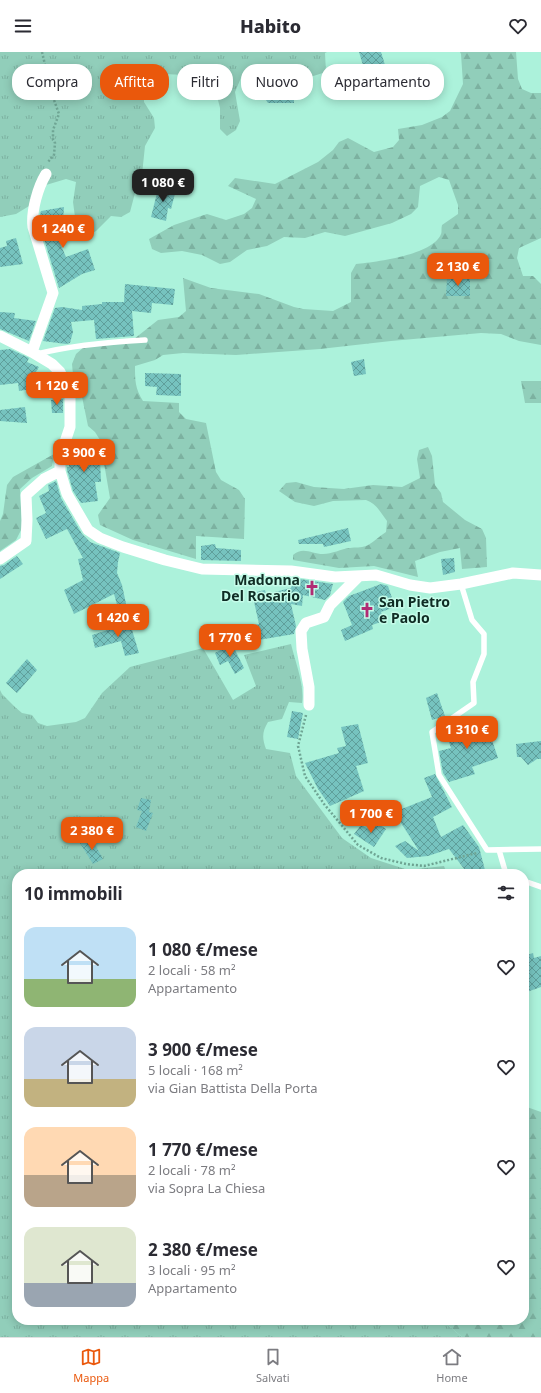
<!DOCTYPE html>
<html lang="it">
<head>
<meta charset="utf-8">
<style>
  body { margin:0; font-family:"Noto Sans",sans-serif; background:#f7f7f7; color:#2b2b33; height:100vh; display:flex; flex-direction:column; font-size:15px; white-space:nowrap }
  * { box-sizing:border-box; margin:0 }
  p { font-size:13px; color:#7c7c81 }
  .icon { flex:none; width:22px; height:22px; fill:none; stroke:currentColor; stroke-width:2; stroke-linecap:round; stroke-linejoin:round }
  .map { position:relative; flex:1; overflow:hidden }
  .drawer { position:absolute; left:12px; top:817px; width:517px; height:456px; display:flex; flex-direction:column; background:#fff; border-radius:16px; box-shadow:0 2px 10px #0003 }
  .drawer>* { flex:none }
  .top-card { position:absolute; left:12px; top:12px; width:517px; height:36px; display:flex; gap:8px }
  .price { position:absolute; translate:-50% -34px; padding:0 9px; border-radius:8px; background:#ea580c; color:#fff; font-size:13px; line-height:26px; filter:drop-shadow(0 1px 2px #0008) }
  .price::after { content:''; position:absolute; left:50%; top:24px; width:12px; height:9px; margin-left:-6px; background:inherit; clip-path:polygon(0 0,100% 0,50% 100%) }
  .price.current { background:#222; color:#fff }
  ul { padding:0; list-style:none }
  li { display:flex; align-items:center; gap:12px; height:100px; padding:0 12px }
  li span { display:grid; place-items:center; flex:none; width:112px; height:80px; border-radius:12px; color:#555 }
  li>.icon { margin-inline-start:auto }
  span .icon { width:48px; height:48px; fill:#fffc; stroke-width:1 }
  li b { font-size:17px }
  h2 { display:flex; justify-content:space-between; align-items:center; height:48px; padding:0 12px; font-size:17px }
  .tag { padding:0 14px; border-radius:16px; background:#fff; box-shadow:0 2px 10px #0003; font-size:14px; line-height:36px }
  .tag.current { background:#ea580c; color:#fff }
  header { display:flex; justify-content:space-between; align-items:center; height:52px; padding:0 12px; background:#fff; font-size:18px; font-weight:800 }
  .tab-bar { display:flex; justify-content:space-around; align-items:center; height:56px; border-top:1px solid #e1e1e2; background:#fff; font-size:11px; color:#7c7c81 }
  .tab-bar a { display:grid; justify-items:center; gap:2px }
  .tab-bar .current { color:#ea580c }
  .map>svg:first-child { display:block }
  .grass { fill:url(#grass-tufts) }
  .forest { fill:url(#forest-firs) }
  .building { fill:url(#building-cross-hatch) }
  .lines { fill:none; stroke-linecap:round; stroke-linejoin:round }
  .path { stroke:#6fa594; stroke-width:2.5; stroke-dasharray:2 2; stroke-linecap:butt }
  .lane { stroke:#fff; stroke-width:5.5 }
  .street { stroke:#fff; stroke-width:11 }
  .labels { text-anchor:middle; stroke-width:3; stroke-linejoin:round; paint-order:stroke }
  .poi-label { font-size:14px; font-weight:bold; fill:#0f2c24; stroke:#c5fce9; text-anchor:end }
</style>
</head>
<body>
<header><svg class="icon" aria-label="menu" viewBox="0 0 24 24"><path d="M4 6h16M4 12h16M4 18h16"/></svg>Habito<svg class="icon" aria-label="heart" viewBox="0 0 24 24"><path d="M12 20l-8-8c-3-5 5-10 8-4 3-6 11-1 8 4z"/></svg></header>
<div class="map">
<svg width="541" height="1285" viewBox="0 0 541 1285">
  <defs>
    <pattern id="grass-tufts" width="24" height="20" patternUnits="userSpaceOnUse"><rect width="24" height="20" fill="#91ceba"/><path d="M3 7l-1-3M5 7V3M7 7l1-3M15 17l-1-3M17 17v-4M19 17l1-3" fill="none" stroke="#7cb1a0"/></pattern>
    <pattern id="forest-firs" width="22" height="20" patternUnits="userSpaceOnUse"><rect width="22" height="20" fill="#91ceba"/><path d="M5 1l3.5 6h-7zM16 11l3.5 6h-7z" fill="#7cb1a0"/></pattern>
    <pattern id="building-cross-hatch" width="8" height="8" patternUnits="userSpaceOnUse"><rect width="8" height="8" fill="#76c3bf"/><path d="M0 0l8 8M0 8l8-8" fill="none" stroke="#5f9f9b"/></pattern>
  </defs>
  <rect width="100%" height="100%" fill="#acf2db"/>
  <path class="grass" d="M0 0H327L325 1 326 20 310 25 290 19H279L269 21 261 15H251L243 21 235 40 240 69 236 78 227 84 220 77V56L213 28 205 22C182 27 165 15 144 30V50L154 66 155 76 145 94 141 132 135 141 130 160 121 165 111 164 96 179 86 185 77 180 73 150 76 130 66 127 46 133 34 151 16 162 0 165Z
    M291 592C295 609 305 634 302 651L289 650 282 667 268 670C262 680 262 686 266 697L290 701 296 724 342 786 371 806 408 818 444 814 447 822H17V1268H442L462 1285H0V638L2 642 15 655 22 661 32 663 38 671 47 674 76 670 85 666 102 641 130 615 203 596 233 648 256 634 244 603Z"/>
  <path class="forest" d="M460 0H516L518 27 522 37 531 41H541V186L519 196 517 206 523 224H533L541 232V293L519 289 501 282 481 281 391 289 320 297 236 303 183 301 163 303 155 308 135 314C135 329 135 336 143 349L179 351V360L186 367 206 371 216 420 221 428 239 438 245 447 244 487 196 484V507L133 488 100 473 98 463 110 446 100 388 95 380 88 374 79 330 73 323 72 312 76 302 84 295 129 291 158 268 179 265 186 259 183 226 211 236 259 242 294 255 303 257 333 259 351 250V221L356 212C376 210 433 203 441 182 442 180 441 176 442 173L458 162V153L449 128 439 125 420 134 418 155 411 162 392 171 345 184 325 180 305 186 284 185 267 194 247 198 230 210 220 212 202 203 182 199 161 201 152 197 149 187 174 173 207 162 226 168 244 162 252 156 256 147 228 134 235 126 275 132 318 110 333 98 339 90 348 86 374 100 393 95 399 88 398 77 422 73 442 65 450 59 463 32 461 2Z
    M521 329H541V351H525Z
    M428 395 432 404 435 433 441 441 443 450 465 468 482 477 486 486 487 515 462 517 460 496 440 500 415 509 418 525 374 514 339 516 293 508V503C303 494 312 502 323 502 332 502 341 497 350 496 355 495 361 496 366 494 370 493 381 483 386 480L387 469C381 461 376 451 366 448L333 449 314 454 295 450 279 439 286 431 296 430 314 435 344 437 373 433 402 435 420 426 417 407 419 398Z
    M54 402 52 414 32 426 20 437 22 476 16 488 0 499V469L3 462 7 433 13 425Z
    M524 1054 541 1060V1285H462L442 1268H524Z"/>
  <path class="building" d="M359 0H381L385 13 365 20Z
    M294 30V51H268L255 32Z
    M159 133 176 138 171 157 168 156 166 169 151 165Z
    M64 155 63 168 68 179 56 182 66 205 88 197 95 218 82 222 59 236 40 174V163L41 159Z
    M16 186 23 212 0 215V196L7 194 6 189Z
    M447 226H470V244H446Z
    M125 232 175 237 173 253 152 251 151 261 132 259 134 284 96 287 94 268 71 270 73 280 70 291 66 292 43 289 55 256 62 255 82 258V254L102 252V250H124Z
    M0 260 15 261 14 266 36 269 29 289 0 277Z
    M10 297 29 306 27 310 39 315 34 323 37 324 31 337 19 339 18 331 0 333V298Z
    M364 307 366 322 354 324 351 310Z
    M145 321 181 322V344L156 343 157 335 145 334Z
    M63 347V361H52L51 348Z
    M25 355 27 371 0 369V358Z
    M91 391 93 407H100L101 430H95L98 449 81 451 73 439 67 418V415H69V401L72 393Z
    M56 429 61 446 82 482 90 490 120 501 118 510 117 521 122 533 128 561 120 563 114 542 74 562 64 538 83 528 78 507 83 506 67 477 46 487 36 466 46 461 39 444 49 439 48 433Z
    M348 476 351 489 324 495 323 492H299L298 488Z
    M215 492 216 496 241 498V509L201 508V494Z
    M17 504 23 512 0 527V514L4 513Z
    M454 506 455 520 443 523 441 507Z
    M293 526 333 532 330 543 325 548 303 543 302 554 291 552 296 574 294 582 253 589 250 574 259 572 252 541 265 538 266 542 291 536Z
    M381 532 388 534 395 555 381 560 384 569 372 573 373 577 345 589 341 578 352 573 343 550 349 544Z
    M129 568 139 601 125 604 121 589 95 596 92 583 108 578 106 574Z
    M232 592 244 616 235 622 228 609 220 613 215 601Z
    M27 607 37 618 17 641 6 631Z
    M437 641 445 664 432 668 426 646Z
    M292 659 303 661 298 687 287 685Z
    M482 665 487 680 489 679 498 706 472 715 475 722 449 730 443 721 439 699 451 696 445 678Z
    M358 672 368 711 356 714 364 739 330 754 318 737 305 711 339 701 337 696 346 694 341 675Z
    M541 689V707H537L528 713 521 705H517L516 692Z
    M435 722 452 755 433 765 441 785 463 773 479 795 486 822H468L449 797 428 804 407 806 395 794 405 789 419 799 394 760 432 745 424 726Z
    M141 746 151 748 149 760 153 761 146 779 136 775 142 759 137 758Z
    M375 770 386 777 374 795 354 782 361 773 370 778Z
    M91 785 103 807 93 812 80 791Z
    M533 901 534 906 541 904V935L524 941V904Z"/>
  <g class="lines">
    <path class="path" d="M42 0 46 17 49 22 48 42 54 48 59 62 53 78V88L55 91 54 103 48 110
      M306 663 298 694 305 724 324 752 358 793 381 806 406 812 424 814 477 801"/>
    <path class="lane" d="M37 302C73 293 108 290 145 288
      M461 532 472 568 484 582V602L473 630 474 651 432 680 439 723 487 798 541 797
      M499 798 506 822
      M524 829 541 835"/>
    <path class="street" d="M0 284 32 300 52 312 60 320 66 333 70 345V375L60 405V419L67 442 88 478 100 486 123 495 165 508 202 517 291 519 335 525 376 523 410 533 430 536 461 532 513 521 541 523
      M32 300 53 241 33 175C31 159 38 135 46 122
      M0 507 26 489 27 468 26 443 44 427 60 419
      M309 653V635L302 597 301 579 306 571 324 565 330 553 359 524"/>
  </g>
  <defs>
    <g id="church-bare" transform="scale(1.2)"><path d="M-1.2-6h2.4v3.5h3.3v2.4h-3.3V6h-2.4V-.1h-3.3v-2.4h3.3Z" fill="#b02c74" stroke="#c5fce9" stroke-width="2.5" paint-order="stroke"/></g>
  </defs>
  <g fill-rule="evenodd">
    <use href="#church-bare" x="312" y="536"/>
    <use href="#church-bare" x="367" y="558"/>
  </g>
  <g class="labels">
    <g class="poi-label">
      <text x="300" y="533">Madonna<tspan x="300" dy="16">Del Rosario</tspan></text>
      <text x="379" y="555" text-anchor="start">San Pietro<tspan x="379" dy="16">e Paolo</tspan></text>
    </g>
  </g>
</svg>
<b class="price current" style="left:163px;top:151px">1 080 €</b>
<b class="price" style="left:63px;top:197px">1 240 €</b>
<b class="price" style="left:458px;top:235px">2 130 €</b>
<b class="price" style="left:57px;top:354px">1 120 €</b>
<b class="price" style="left:84px;top:421px">3 900 €</b>
<b class="price" style="left:118px;top:586px">1 420 €</b>
<b class="price" style="left:230px;top:606px">1 770 €</b>
<b class="price" style="left:467px;top:698px">1 310 €</b>
<b class="price" style="left:371px;top:782px">1 700 €</b>
<b class="price" style="left:92px;top:799px">2 380 €</b>
<div class="top-card">
<a class="tag">Compra</a>
<a class="tag current">Affitta</a>
<a class="tag">Filtri</a>
<a class="tag">Nuovo</a>
<a class="tag">Appartamento</a>
</div>
<section class="drawer">
<h2>10 immobili<svg class="icon" aria-label="filters" viewBox="0 0 24 24"><path d="M4 7h16M4 17h16"/><circle cx="9" cy="7" r="2"/><circle cx="15" cy="17" r="2"/></svg></h2>
<ul>
<li><span style="background:linear-gradient(#bfe0f5 65%,#8fb573 0)"><svg class="icon" aria-label="home" viewBox="0 0 24 24"><path d="M3 11l9-7 9 7M6 9v11h12V9"/></svg></span><div><b>1 080 €/mese</b><p>2 locali · 58 m²</p><p>Appartamento</p></div><svg class="icon" aria-label="heart" viewBox="0 0 24 24"><path d="M12 20l-8-8c-3-5 5-10 8-4 3-6 11-1 8 4z"/></svg></li>
<li><span style="background:linear-gradient(#c9d6e8 65%,#c2b280 0)"><svg class="icon" aria-label="home" viewBox="0 0 24 24"><path d="M3 11l9-7 9 7M6 9v11h12V9"/></svg></span><div><b>3 900 €/mese</b><p>5 locali · 168 m²</p><p>via Gian Battista Della Porta</p></div><svg class="icon" aria-label="heart" viewBox="0 0 24 24"><path d="M12 20l-8-8c-3-5 5-10 8-4 3-6 11-1 8 4z"/></svg></li>
<li><span style="background:linear-gradient(#ffd9b3 60%,#b9a48a 0)"><svg class="icon" aria-label="home" viewBox="0 0 24 24"><path d="M3 11l9-7 9 7M6 9v11h12V9"/></svg></span><div><b>1 770 €/mese</b><p>2 locali · 78 m²</p><p>via Sopra La Chiesa</p></div><svg class="icon" aria-label="heart" viewBox="0 0 24 24"><path d="M12 20l-8-8c-3-5 5-10 8-4 3-6 11-1 8 4z"/></svg></li>
<li><span style="background:linear-gradient(#dfe7d0 70%,#9aa5b1 0)"><svg class="icon" aria-label="home" viewBox="0 0 24 24"><path d="M3 11l9-7 9 7M6 9v11h12V9"/></svg></span><div><b>2 380 €/mese</b><p>3 locali · 95 m²</p><p>Appartamento</p></div><svg class="icon" aria-label="heart" viewBox="0 0 24 24"><path d="M12 20l-8-8c-3-5 5-10 8-4 3-6 11-1 8 4z"/></svg></li>
</ul>
</section>
</div>
<nav class="tab-bar">
<a class="current"><svg class="icon" aria-label="map" viewBox="0 0 24 24"><path d="M3 6l6-2 6 2 6-2v14l-6 2-6-2-6 2zM9 4v14M15 6v14"/></svg>Mappa</a>
<a><svg class="icon" aria-label="saved" viewBox="0 0 24 24"><path d="M7 4h10v16l-5-4-5 4z"/></svg>Salvati</a>
<a><svg class="icon" aria-label="home" viewBox="0 0 24 24"><path d="M3 11l9-7 9 7M6 9v11h12V9"/></svg>Home</a>
</nav>
</body>
</html>
